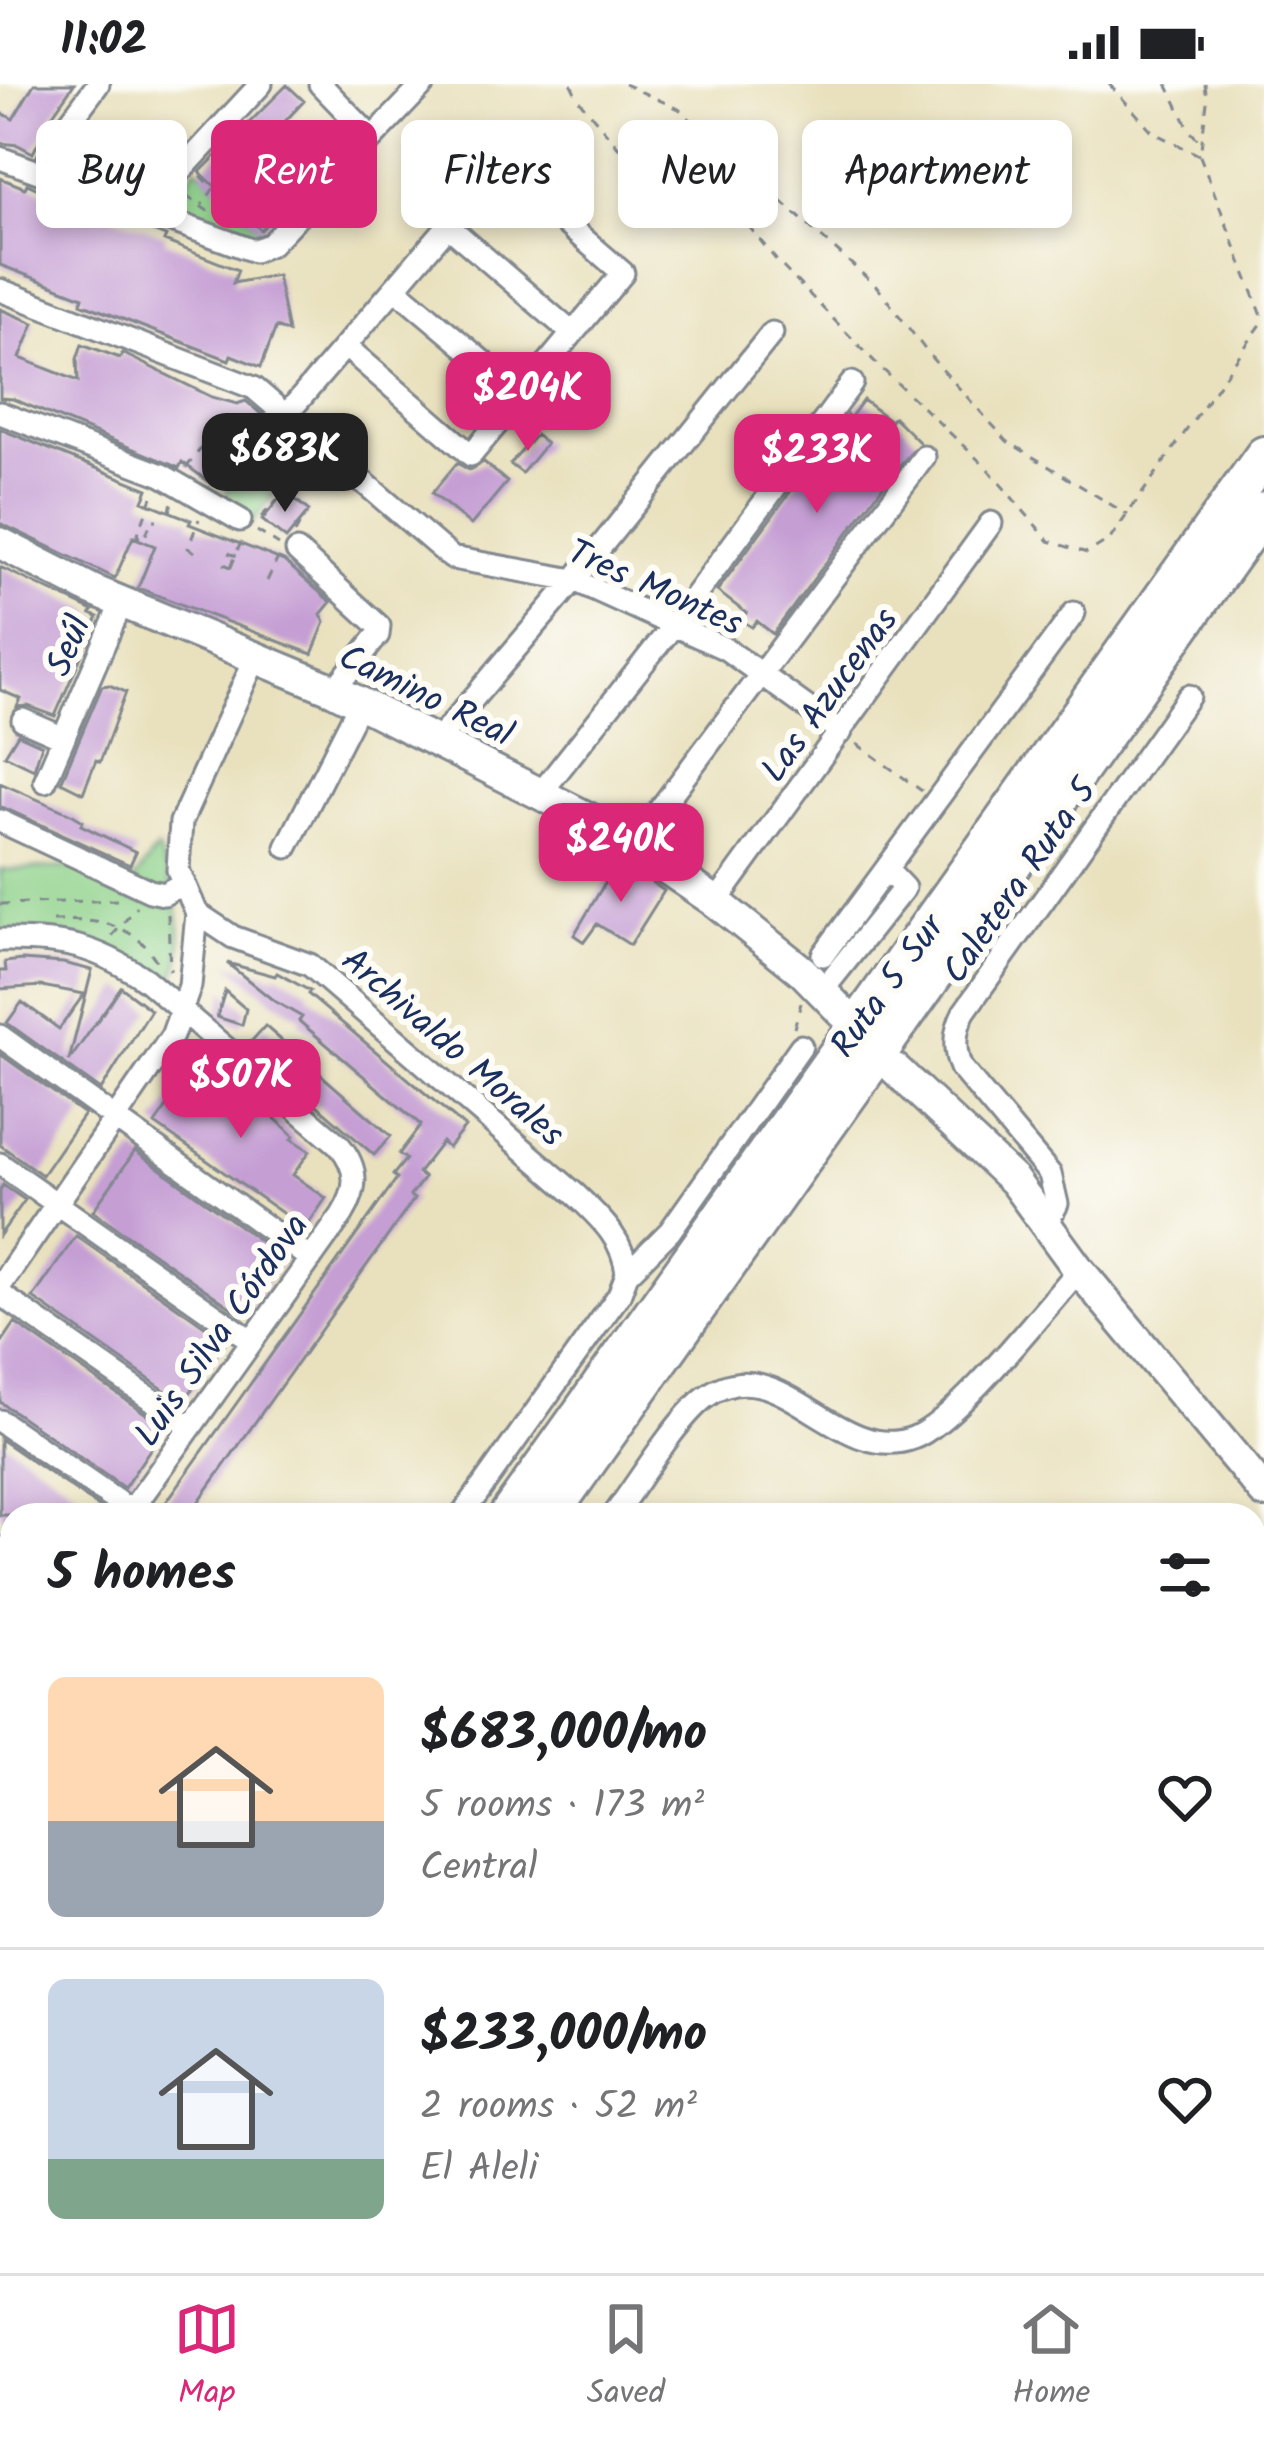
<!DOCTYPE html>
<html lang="en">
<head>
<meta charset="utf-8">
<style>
  body { margin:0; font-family:Kalam,sans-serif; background:#f6f6f6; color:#202124; height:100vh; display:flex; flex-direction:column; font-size:45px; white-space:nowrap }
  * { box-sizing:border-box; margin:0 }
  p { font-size:39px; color:#757577 }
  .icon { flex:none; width:66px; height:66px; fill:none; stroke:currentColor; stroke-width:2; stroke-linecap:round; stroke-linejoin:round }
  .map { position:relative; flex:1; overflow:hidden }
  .sheet { position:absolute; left:0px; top:1419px; width:1266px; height:771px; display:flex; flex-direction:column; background:#fff; border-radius:36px 36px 0 0; box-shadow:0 6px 18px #0003 }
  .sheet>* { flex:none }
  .hud { position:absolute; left:36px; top:36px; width:1194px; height:108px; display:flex; gap:24px }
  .price { position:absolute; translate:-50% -102px; padding:0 27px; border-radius:24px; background:#db2777; color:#fff; font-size:39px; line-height:78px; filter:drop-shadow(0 3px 6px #0008) }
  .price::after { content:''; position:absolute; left:50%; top:72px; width:36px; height:27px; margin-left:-18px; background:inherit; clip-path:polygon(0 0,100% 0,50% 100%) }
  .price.on { background:#222; color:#fff }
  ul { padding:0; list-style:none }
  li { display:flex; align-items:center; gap:36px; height:300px; padding:0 48px }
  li+li { border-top:3px solid #e0e0e0 }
  li span { display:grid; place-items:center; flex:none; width:336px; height:240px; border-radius:18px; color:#555 }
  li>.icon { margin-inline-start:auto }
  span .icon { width:144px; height:144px; fill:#fffc; stroke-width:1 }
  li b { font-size:51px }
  h2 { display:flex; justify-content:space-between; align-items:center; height:144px; padding:0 48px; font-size:51px }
  .pill { padding:0 42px; border-radius:18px; background:#fff; box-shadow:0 6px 18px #0003; font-size:42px; line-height:108px }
  .pill.on { background:#db2777; color:#fff }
  .status { display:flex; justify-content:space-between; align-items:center; height:84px; padding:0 60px; background:#fff; direction:ltr }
  .status svg { height:33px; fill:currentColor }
  .tab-bar { display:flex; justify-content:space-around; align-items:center; height:168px; border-top:3px solid #e0e0e0; background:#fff; font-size:33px; color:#757577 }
  .tab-bar a { display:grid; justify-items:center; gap:6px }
  .tab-bar .on { color:#db2777 }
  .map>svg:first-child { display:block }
  .industrial { fill:#cfbdcf }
  .green { fill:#8fd28b; stroke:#558074; stroke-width:3 }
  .building { fill:#c59ed4 }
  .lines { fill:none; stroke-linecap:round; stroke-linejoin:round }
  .street-casing { stroke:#82888e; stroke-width:27 }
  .secondary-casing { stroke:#82888e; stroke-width:36 }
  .highway-casing { stroke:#82888e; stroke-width:42 }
  .path { stroke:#82888e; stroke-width:3; stroke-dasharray:9 9; stroke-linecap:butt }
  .street { stroke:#fff; stroke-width:21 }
  .secondary { stroke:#fff; stroke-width:30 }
  .highway { stroke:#fff; stroke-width:36 }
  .labels { text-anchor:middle; stroke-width:12; stroke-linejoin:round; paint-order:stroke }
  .street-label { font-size:36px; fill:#1b2f5e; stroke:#fdfcf7 }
</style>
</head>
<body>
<div class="status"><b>11:02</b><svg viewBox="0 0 49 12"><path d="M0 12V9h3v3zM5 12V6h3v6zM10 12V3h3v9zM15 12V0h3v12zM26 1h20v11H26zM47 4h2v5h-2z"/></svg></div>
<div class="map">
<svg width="1264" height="2189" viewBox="0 0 1264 2189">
  <rect width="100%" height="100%" fill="#fdfcf7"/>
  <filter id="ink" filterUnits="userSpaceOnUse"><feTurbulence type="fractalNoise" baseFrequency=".00833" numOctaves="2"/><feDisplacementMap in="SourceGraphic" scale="24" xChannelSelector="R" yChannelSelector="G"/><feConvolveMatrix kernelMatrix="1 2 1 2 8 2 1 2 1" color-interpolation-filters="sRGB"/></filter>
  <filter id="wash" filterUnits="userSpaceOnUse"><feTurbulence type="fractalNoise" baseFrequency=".004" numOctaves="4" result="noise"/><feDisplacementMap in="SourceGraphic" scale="48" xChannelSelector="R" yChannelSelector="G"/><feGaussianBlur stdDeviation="2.7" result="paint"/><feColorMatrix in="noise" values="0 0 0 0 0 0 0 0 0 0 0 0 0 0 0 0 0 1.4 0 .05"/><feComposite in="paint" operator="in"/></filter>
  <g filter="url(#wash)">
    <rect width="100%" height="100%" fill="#e9e1be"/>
    <path class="industrial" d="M1254 1840 1264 1842V2189H178L154 2178H1254Z"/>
    <path class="green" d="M196 83 266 150 247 157 167 127Z
      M249 369 283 398 251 440 222 416 230 402 222 396Z
      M157 765C172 793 192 866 173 893L159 894C102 853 69 848 0 848V786L83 783 129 803Z"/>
    <g id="blocks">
      <path class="building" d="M34 0H74L53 30 33 69 18 61 0 59V28L13 35Z
        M287 1 304 17 275 48 300 72 330 41 344 54 314 86 318 89 261 146 200 88Z
        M0 94 25 104 27 100 91 129 93 124 166 152 164 157 238 186 233 199 277 191 288 248 276 243 261 283 231 271 229 276 81 219 83 213 0 181Z
        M0 225 34 239 20 274 78 297 77 275 82 260 120 274 122 269 212 313 237 320 246 317 309 371 285 399 241 362 213 401 182 378 179 384 13 315 0 314Z
        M863 316 891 337 894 333 920 359 891 391 773 550 757 537 752 543 741 536 746 529 717 507 847 331 850 334Z
        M0 345 148 405 143 417 191 436 189 440 284 477 331 518 321 530 325 538 312 570 138 504 155 462 133 453 115 494 0 439Z
        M536 351 546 360 522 389 510 380Z
        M484 378 507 398 471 441 432 409 457 379 469 386Z
        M285 407 309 427 286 455 262 436Z
        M0 483 93 527 91 530 98 533 55 632 28 622 17 623 21 615 0 606Z
        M109 601 126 608 100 678 96 676 83 709 61 698 102 602Z
        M18 650 42 661 34 685 5 671Z
        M0 699 73 731 83 737 81 741 136 768 130 781 0 722Z
        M619 775 664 807 630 861 597 840 584 858 574 851Z
        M22 876 63 879 92 886 69 977 121 903 151 926 101 1006 7 939 22 918 59 945 84 910 42 902 0 905V887H6L5 878Z
        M227 879 275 892 277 889 310 907 308 910 465 1043 448 1064 442 1058 418 1089 424 1094 410 1112 414 1115 189 1431H157L397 1094 393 1091 406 1075 399 1070 421 1041 299 937 302 933 274 917Z
        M225 907 246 925 242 941 217 933Z
        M265 942 391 1052 374 1071 248 961Z
        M0 970 84 1030 42 1091 0 1061Z
        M200 975 247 1009 294 1052 292 1055 310 1067 293 1091 326 1114 305 1145 155 1040Z
        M135 1067 284 1174 243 1232 93 1127Z
        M3 1101 25 1116 0 1151V1106Z
        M76 1152 226 1257 183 1319 33 1214Z
        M15 1239 165 1343 124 1404 0 1318V1261Z
        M0 1355 106 1428 104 1431H0Z"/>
    </g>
  </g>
  <g filter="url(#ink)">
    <use href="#blocks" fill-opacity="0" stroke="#82888e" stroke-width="3"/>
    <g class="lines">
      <g class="street-casing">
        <path id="street" d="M320 0 372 54
          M0 74 254 167 271 160 424 0
          M42 89 63 47 98 0
          M153 133 172 96 261 0
          M448 142 572 249
          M395 204 521 310
          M0 206 254 304 452 474 574 496 726 565 841 648
          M345 262 471 371 623 189 499 82
          M0 329 162 391 240 436
          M287 330 529 47
          M297 467 379 542 378 551 334 606
          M256 573 181 738 178 786 197 829 233 853 310 881 576 1111C600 1134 624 1155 627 1190
          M23 636 64 654
          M437 657 574 496 772 249
          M45 697 122 518
          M540 710 672 543 852 299
          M0 737 150 807 164 810 182 800
          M633 761 924 373
          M287 763 360 619
          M716 818 991 439
          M0 856C61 855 95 861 146 896L339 1061C359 1085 358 1105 342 1131L128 1431
          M823 871 1074 529
          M822 907 904 804 886 785
          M0 952 311 1175
          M0 1080 252 1257
          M1046 1141 1057 1120 1050 1090 961 984C953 965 954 947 964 928L1189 612
          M0 1202 172 952 190 902 197 829
          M0 1210 191 1343
          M0 1337 131 1427
          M462 1431 619 1211 627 1190 670 1147 801 962
          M614 1431C638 1399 674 1339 703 1315 776 1256 836 1383 913 1354 956 1338 1044 1225 1079 1186
          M0 1464 12 1472
          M0 1579 12 1577
          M0 1827 12 1834
          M73 2189 81 2178"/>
      </g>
      <g class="secondary-casing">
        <path id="secondary" d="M0 459 92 506 334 606 604 742 716 818 802 887 843 929
          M895 985 1014 1097 1079 1186 1264 1408"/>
      </g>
      <g class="highway-casing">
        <path id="highway" d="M508 1431 1264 371
          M550 1431 1264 427
          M0 2144 12 2127
          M10 2189 17 2178"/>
      </g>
      <path class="path" d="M571 0 578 15 631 78 700 122 743 135 777 177 877 280 987 384 1049 457 1087 469 1110 455 1264 236
        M624 0 679 25 878 204 930 272 1007 357 1128 431
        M1109 0 1154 49 1199 71
        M1167 0 1190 47 1202 60
        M1205 0 1207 18 1200 72 1264 237
        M201 92 214 104 202 121
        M186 112 212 130
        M186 384 202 363
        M221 398 230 404
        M218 399 229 384 227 382
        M152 413 137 452 144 455 152 436H157
        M170 428 172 416
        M261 433 278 416
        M257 447 279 461
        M295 449 302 436
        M195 468 188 464 199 435
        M228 469 243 474
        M224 480 238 486
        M231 483 243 453
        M267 497 278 474
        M857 660 922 707
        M0 820 119 816
        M168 830 170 887
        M53 837C97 835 135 838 158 880
        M112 852 137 823
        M794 944 801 919"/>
      <use href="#street" class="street"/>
      <use href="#secondary" class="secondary"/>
      <use href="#highway" class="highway"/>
    </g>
  </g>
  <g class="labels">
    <g class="street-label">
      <text transform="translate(656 502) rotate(24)" y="13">Tres Montes</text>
      <text transform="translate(67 561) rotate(-67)" y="13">Seúl</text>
      <text transform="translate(427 610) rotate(26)" y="13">Camino Real</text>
      <text transform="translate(828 610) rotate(-54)" y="13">Las Azucenas</text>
      <text transform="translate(1018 796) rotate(-55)" y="13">Caletera Ruta 5</text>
      <text transform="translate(886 901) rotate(-54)" y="13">Ruta 5 Sur</text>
      <text transform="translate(454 962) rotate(41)" y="13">Archivaldo Morales</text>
      <text transform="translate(220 1245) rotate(-55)" y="13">Luis Silva Córdova</text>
    </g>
  </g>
</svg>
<b class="price" style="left:528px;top:370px">$204K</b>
<b class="price on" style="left:285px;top:431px">$683K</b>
<b class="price" style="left:817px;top:432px">$233K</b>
<b class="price" style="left:621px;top:821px">$240K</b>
<b class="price" style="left:241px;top:1057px">$507K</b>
<div class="hud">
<a class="pill">Buy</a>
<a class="pill on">Rent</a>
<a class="pill">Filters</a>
<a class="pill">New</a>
<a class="pill">Apartment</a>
</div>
<section class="sheet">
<h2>5 homes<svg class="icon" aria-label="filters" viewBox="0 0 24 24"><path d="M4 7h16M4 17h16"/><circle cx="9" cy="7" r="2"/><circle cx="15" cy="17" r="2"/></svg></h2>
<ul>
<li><span style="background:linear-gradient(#ffd9b3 60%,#9aa5b1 0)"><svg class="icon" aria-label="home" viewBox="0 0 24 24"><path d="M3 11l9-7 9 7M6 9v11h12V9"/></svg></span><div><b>$683,000/mo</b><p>5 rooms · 173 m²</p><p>Central</p></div><svg class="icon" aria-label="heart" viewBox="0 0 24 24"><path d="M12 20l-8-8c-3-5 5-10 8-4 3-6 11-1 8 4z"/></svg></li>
<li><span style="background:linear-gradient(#c9d6e8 75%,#7fa58c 0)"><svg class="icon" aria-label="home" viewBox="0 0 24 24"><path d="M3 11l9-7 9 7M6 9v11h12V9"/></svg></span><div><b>$233,000/mo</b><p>2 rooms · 52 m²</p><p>El Aleli</p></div><svg class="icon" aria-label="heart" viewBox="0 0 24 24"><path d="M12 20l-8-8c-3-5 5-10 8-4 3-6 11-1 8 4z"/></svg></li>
</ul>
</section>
</div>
<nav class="tab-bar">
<a class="on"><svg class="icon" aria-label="map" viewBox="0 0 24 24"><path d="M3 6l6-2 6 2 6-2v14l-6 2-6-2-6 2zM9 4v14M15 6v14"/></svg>Map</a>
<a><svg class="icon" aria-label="saved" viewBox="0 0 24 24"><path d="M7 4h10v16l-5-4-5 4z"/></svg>Saved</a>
<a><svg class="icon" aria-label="home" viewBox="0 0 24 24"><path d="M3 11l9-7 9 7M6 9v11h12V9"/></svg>Home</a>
</nav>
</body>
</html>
